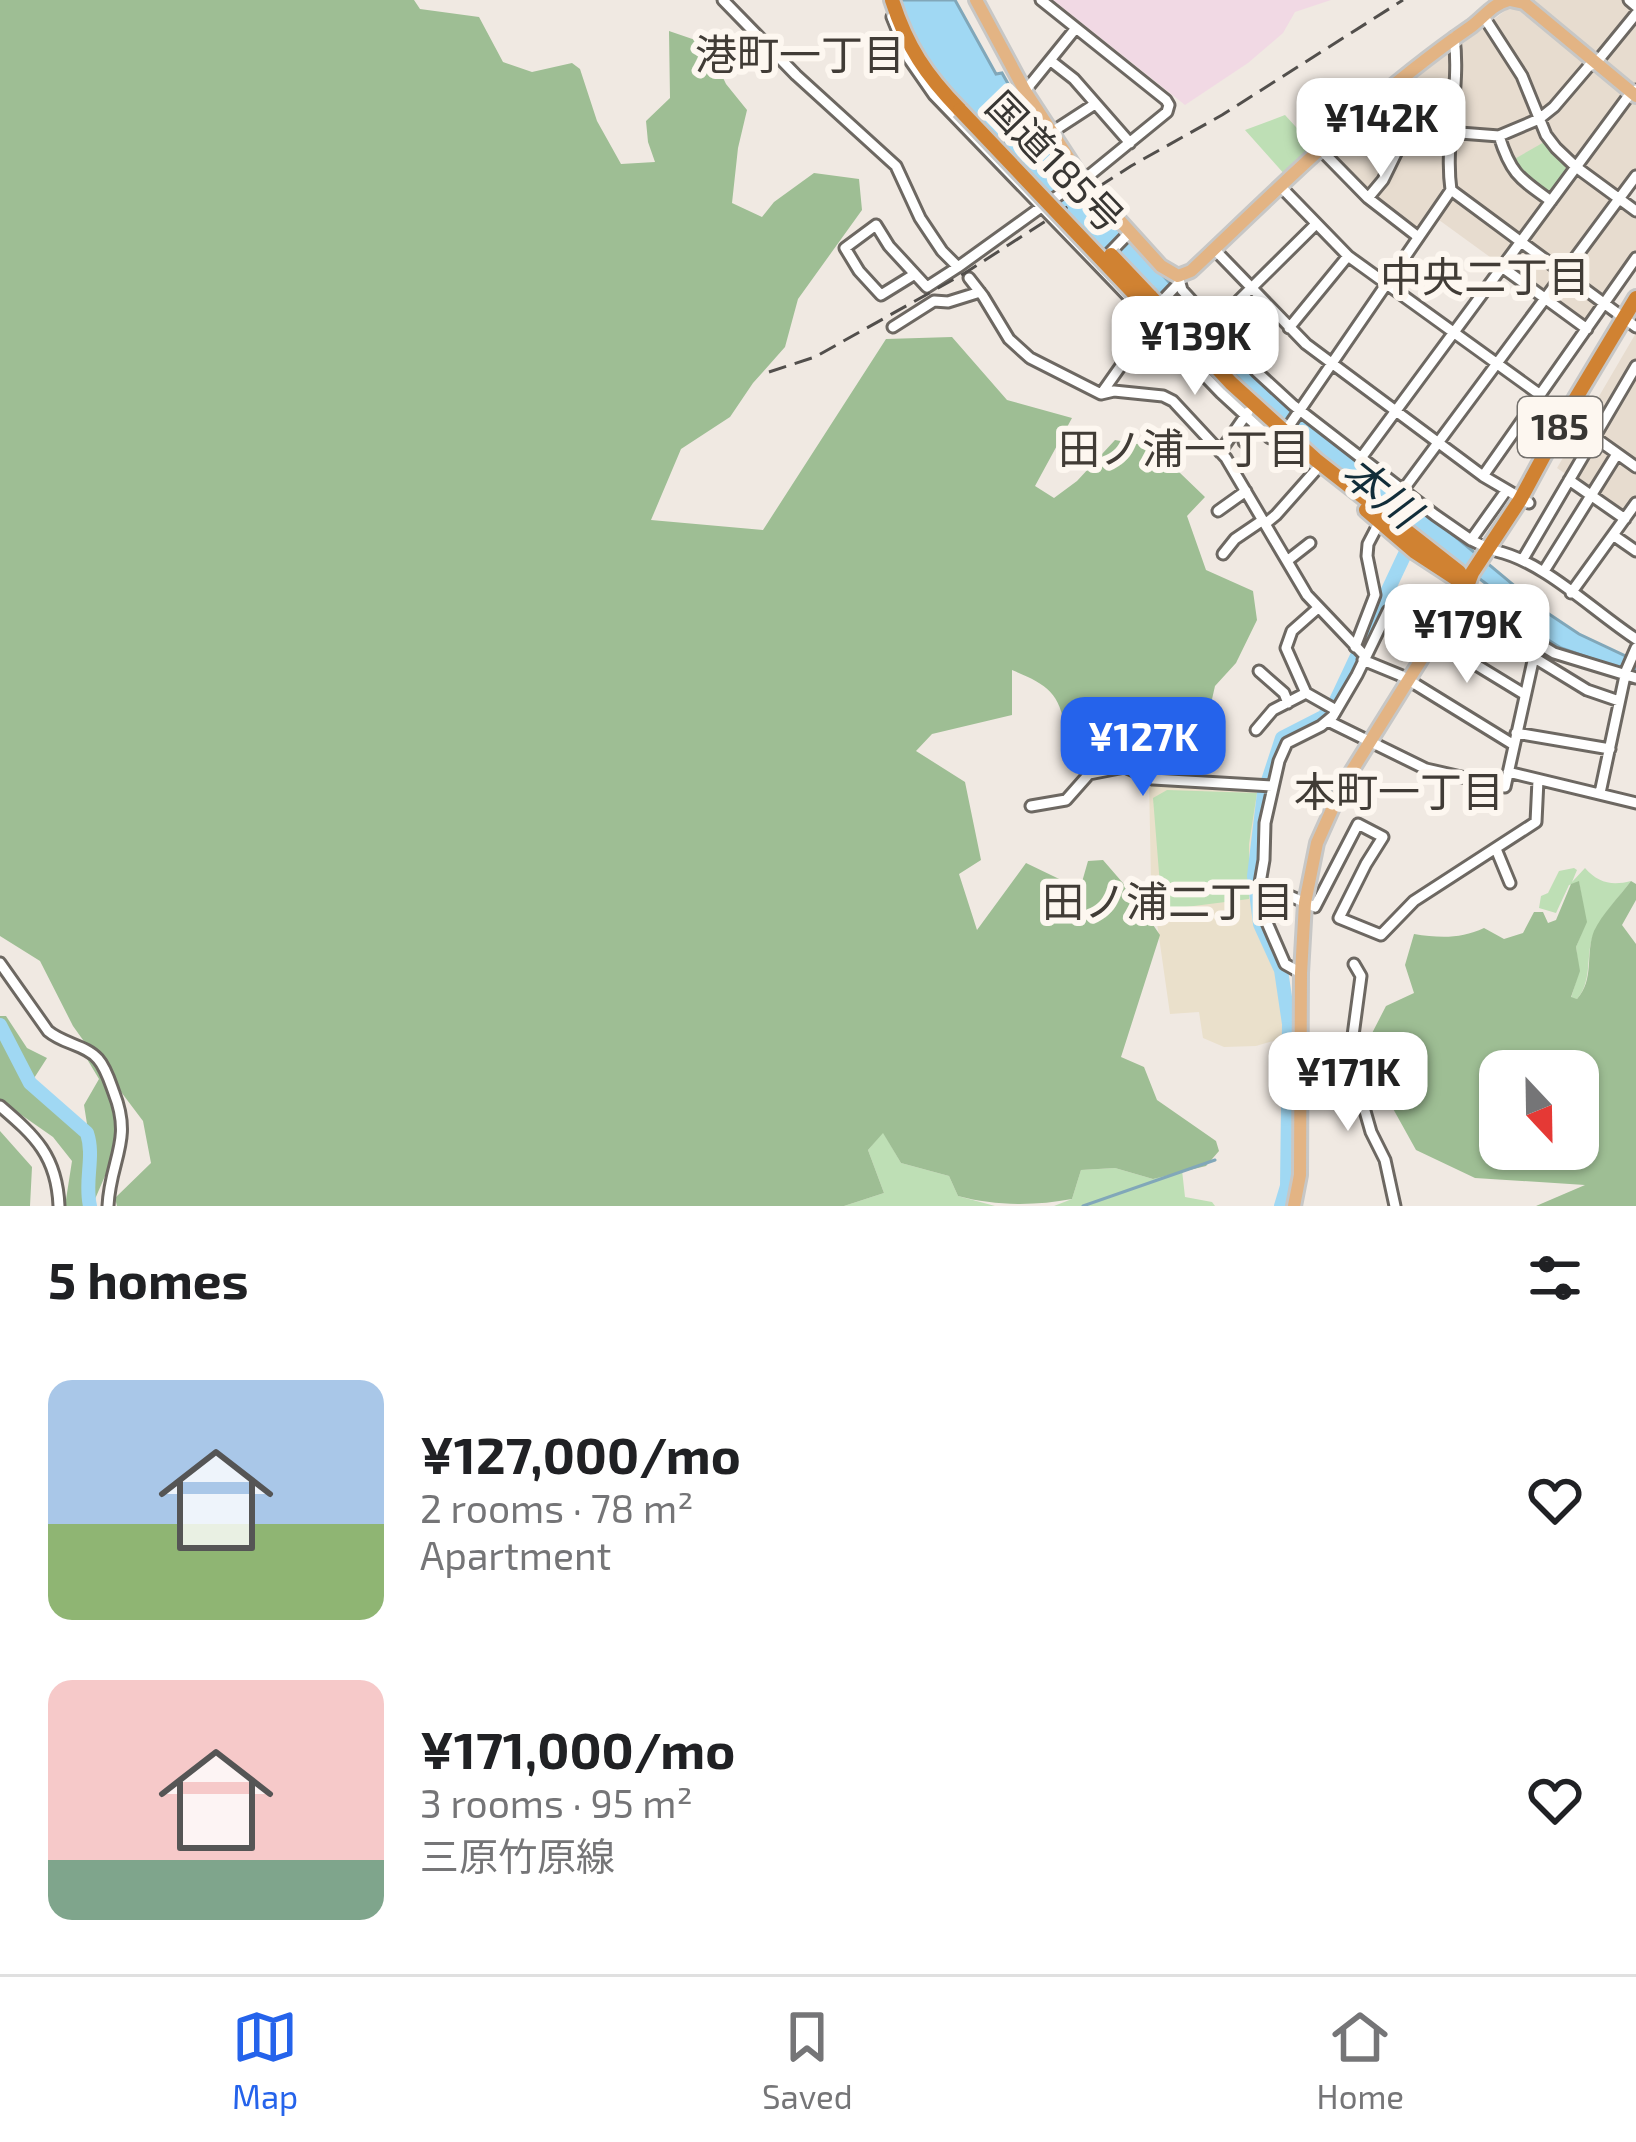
<!DOCTYPE html>
<html lang="en">
<head>
<meta charset="utf-8">
<style>
  body { margin:0; font-family:"Exo 2","Noto Sans JP",sans-serif; background:#f6f6f6; color:#202124; height:100vh; display:flex; flex-direction:column; font-size:45px; white-space:nowrap }
  * { box-sizing:border-box; margin:0 }
  p { font-size:39px; color:#757577 }
  .icon { flex:none; width:66px; height:66px; fill:none; stroke:currentColor; stroke-width:2; stroke-linecap:round; stroke-linejoin:round }
  .map { position:relative; height:1206px; overflow:hidden }
  .panel { display:flex; flex-direction:column; background:#fff; flex:1 }
  .panel>* { flex:none }
  .needle { width:78px; rotate:158deg }
  .controls { position:absolute; left:1479px; top:1050px; display:grid; gap:24px }
  .controls a { display:grid; place-items:center; width:120px; height:120px; border-radius:24px; background:#fff; box-shadow:0 3px 9px #0004; font-size:60px }
  .price { position:absolute; translate:-50% -102px; padding:0 27px; border-radius:24px; background:#fff; color:#222; font-size:39px; line-height:78px; filter:drop-shadow(0 3px 6px #0008) }
  .price::after { content:''; position:absolute; left:50%; top:72px; width:36px; height:27px; margin-left:-18px; background:inherit; clip-path:polygon(0 0,100% 0,50% 100%) }
  .price.on { background:#2563eb; color:#fff }
  ul { padding:0; list-style:none }
  li { display:flex; align-items:center; gap:36px; height:300px; padding:0 48px }
  li span { display:grid; place-items:center; flex:none; width:336px; height:240px; border-radius:24px; color:#555 }
  li>.icon { margin-inline-start:auto }
  span .icon { width:144px; height:144px; fill:#fffc; stroke-width:1 }
  li b { font-size:51px }
  h2 { display:flex; justify-content:space-between; align-items:center; height:144px; padding:0 48px; font-size:51px }
  .tabs { display:flex; justify-content:space-around; align-items:center; height:168px; border-top:3px solid #e0e0e0; background:#fff; font-size:33px; color:#757577 }
  .tabs a { display:grid; justify-items:center; gap:6px }
  .tabs .on { color:#2563eb }
  .map>svg:first-child { display:block }
  .built { fill:#e7dccf }
  .industrial { fill:#f1d9e4 }
  .education { fill:#eae0cb }
  .green { fill:#bedfb5 }
  .forest { fill:#9ebe94; fill-rule:evenodd }
  .water { fill:#a0d8f3; stroke:#81a7b9; stroke-width:3 }
  .lines { fill:none; stroke-linecap:round; stroke-linejoin:round }
  .stream { stroke:#81a7b9; stroke-width:3 }
  .river { stroke:#a0d8f3; stroke-width:14 }
  .minor-casing { stroke:#6d6862; stroke-width:15 }
  .major-casing { stroke:#c7c7c6; stroke-width:18 }
  .highway-casing { stroke:#c7c7c6; stroke-width:20 }
  .minor { stroke:#fff; stroke-width:9 }
  .major { stroke:#e3b484; stroke-width:12 }
  .highway { stroke:#d08232; stroke-width:14 }
  .rail { stroke:#524f4c; stroke-width:3; stroke-dasharray:18 9; stroke-linecap:butt }
  .highway-bridge-casing { stroke:#c7c7c6; stroke-width:20; stroke-linecap:butt }
  .highway-bridge { stroke:#d08232; stroke-width:14 }
  .labels { text-anchor:middle; stroke-width:12; stroke-linejoin:round; paint-order:stroke }
  .shield { fill:#fdf7f0; stroke:#73706c; stroke-width:3 }
  .shield-label { font-size:36px; font-weight:bold; fill:#383633 }
  .street-label { font-size:39px; fill:#383633; stroke:#fdf7f0 }
  .neighbourhood-label { font-size:42px; fill:#413c36; stroke:#fdf7f0 }
  .water-label { font-size:42px; font-style:italic; fill:#122d39; stroke:#fdf7f0 }
</style>
</head>
<body>
<div class="map">
<svg width="1636" height="1206" viewBox="0 0 1636 1206">
  <rect width="100%" height="100%" fill="#f0e9e2"/>
  <path class="built" d="M1530 0H1636V168L1613 199 1636 215V254L1589 329 1428 212 1413 233 1370 199 1327 153 1422 65 1442 52 1461 45 1506 10 1519 8Z
    M1636 333V497L1624 514 1557 468Z"/>
  <path class="industrial" d="M1053 0H1331L1295 12 1283 33 1248 63 1185 105Z"/>
  <path class="education" d="M1149 781 1263 789 1253 849 1252 886 1259 927 1279 976 1287 1037 1256 1046 1224 1047 1203 1038 1199 1012 1170 1014 1151 881Z"/>
  <path class="green" d="M1285 115 1316 149 1286 176 1245 130Z
    M1546 141 1570 166V170L1551 196 1524 178 1511 161Z
    M1167 790 1257 793 1249 844V899L1162 910 1153 798Z
    M1574 868 1577 870 1572 882 1585 868C1598 883 1612 886 1631 881 1619 897 1603 914 1595 931 1584 953 1594 979 1577 999L1571 998 1579 971 1576 947 1586 922 1579 882 1569 885 1556 913 1539 908 1541 896 1548 893 1559 871Z
    M883 1132 901 1163 949 1176 958 1196 995 1206H844L884 1193 868 1150Z
    M1115 1168 1153 1179 1182 1170 1185 1197 1212 1202 1215 1206H1054L1072 1199 1081 1170Z"/>
  <path class="forest" d="M0 0H414L420 9 479 17 503 62 532 72 572 63 580 69 597 121 621 164 655 162 648 142 646 121 670 98 669 31 707 44 726 84 747 110 738 148 732 203 762 217 774 202 814 173 859 179 862 210 798 299 785 347 753 383 730 417 681 449 651 520 763 530 886 339 952 337 1007 400 1072 418 1035 486 1054 498 1077 481 1115 440 1153 447 1205 497 1187 516 1206 570 1253 591 1257 620 1236 663 1215 686 1195 774 1164 764 1166 749 1172 741 1158 735 1141 755 1108 747 1065 729C1060 692 1046 684 1012 670V715L932 734 916 751 965 782 981 860 959 874 977 930 1026 863 1080 889 1088 861 1103 860 1129 890 1160 935 1121 1057 1144 1067 1157 1100 1216 1141 1219 1151 1206 1166 1153 1179 1115 1168 1081 1170 1072 1199C1035 1206 995 1206 958 1196L949 1176 901 1163 883 1133 868 1150 884 1193 844 1206H117L115 1198 151 1163 143 1121 106 1072 118 1110 121 1139 92 1206H65L72 1161 53 1137 0 1100V1016H6L27 1048 47 1058 29 1086 75 1127 87 1124 84 1105 99 1079 87 1059 93 1054 73 1026 40 961 0 936Z
    M1579 881 1587 922 1576 947 1580 971 1571 997 1577 999C1595 979 1585 954 1594 931 1602 914 1619 897 1631 881L1636 884V900L1622 925 1636 944V1206H1536L1585 1185 1475 1178 1416 1150 1386 1096 1393 1073 1374 1054 1367 1043 1386 1006 1414 993 1405 965 1414 934C1439 938 1461 939 1484 928L1504 939 1523 933 1534 912H1543L1548 923 1556 920 1571 884ZM1500 1071H1578V1149H1500Z
    M0 1131 32 1167 30 1206H0Z"/>
  <path class="water" d="M888 0H955L996 74 1002 73 1011 89 1009 92 1016 103 1011 110 1020 119 1018 123 1023 127 1027 123 1069 177 1126 235 1263 385 1451 533 1546 612 1579 634 1636 661V674L1561 648 1518 621 1510 602 1345 476 1263 403 1154 292 1140 306 995 154 1012 135 1007 131 990 149 920 71Z"/>
  <g class="lines">
    <path class="stream" d="M1083 1206 1215 1160"/>
    <path class="river" d="M0 1025 30 1083 87 1133C95 1157 84 1181 90 1206
      M1281 1206 1287 1186 1289 1024 1281 970 1260 924 1254 876 1264 793 1282 738 1323 717 1333 707 1413 537"/>
    <g class="minor-casing">
      <path id="minor" d="M723 0 796 75 896 166 920 218 942 251 958 267 1044 205 1091 174 1167 112 1169 105 1166 100 1041 0
        M1629 0 1636 6
        M892 17 909 59
        M1484 17 1522 76 1546 135 1556 148 1576 167 1636 211
        M916 52 909 59 934 95 1098 265 1130 232
        M1051 61 1074 79 1130 143
        M1025 91 1076 28
        M1379 96 1408 129
        M1052 132 1095 104
        M1499 136C1511 174 1519 178 1551 201
        M1321 150 1368 198 1417 236
        M1281 187 1348 256 1539 394
        M1451 190 1636 327
        M1368 198 1383 180 1408 129 1499 136 1539 119 1554 107 1589 66 1596 63 1636 14
        M1214 249 1306 344 1483 476 1529 503
        M1098 265 1221 393 1270 438
        M1502 267 1587 329
        M915 274 881 295 859 271 845 248 876 225 889 246 925 285 927 287 958 267
        M1178 276 1182 290 1257 372 1293 405 1435 515 1471 540 1490 549
        M969 278 983 296 1009 339 1030 358 1101 394 1114 391 1163 396 1173 401 1226 458 1307 595 1365 656
        M1161 302 1179 283
        M1215 324 1315 225
        M893 327 934 301 948 302 980 292
        M1289 328 1348 256
        M1101 394 1156 316
        M1594 437 1636 467
        M1280 439 1451 190C1444 140 1461 89 1454 37
        M1244 442 1256 426
        M1220 452 1248 412
        M1361 458 1627 98 1636 90
        M1483 476 1636 258
        M1569 480 1625 519
        M1218 511 1246 491
        M1265 524 1276 515 1315 471
        M1613 535 1636 551
        M1471 540 1506 491
        M1496 551C1545 562 1593 611 1636 639
        M1223 554 1235 539 1263 520
        M1523 559 1636 366
        M1287 561 1310 543
        M1544 571 1617 454
        M1467 586 1505 623 1554 653 1636 678
        M1571 593 1636 503
        M1519 633 1525 652 1587 690 1619 701
        M1355 647 1375 595 1367 556 1368 544 1380 521 1636 176
        M1363 660 1402 676 1514 745
        M1259 671 1284 693 1288 703
        M1306 693 1286 648 1292 631 1318 608
        M1328 721 1426 769 1505 787 1537 643
        M1256 730 1273 710 1306 693 1336 710
        M1516 733 1610 749
        M1508 772 1636 803
        M1600 793 1626 671 1636 648
        M1031 806 1066 800 1089 774 1125 767 1153 779 1273 786
        M1496 849 1510 883
        M1260 883 1315 907 1358 824 1383 837 1366 864 1339 918 1381 935 1414 901 1536 822 1538 780
        M0 963 48 1031C63 1044 86 1045 98 1059 106 1068 110 1082 114 1093 133 1141 110 1160 108 1206
        M1354 964 1361 976 1352 1043 1356 1098
        M1301 973 1285 964 1265 918 1260 883 1264 860 1265 823 1279 761 1287 743 1321 726 1333 716 1357 675 1388 611 1524 694
        M1301 1052H1310L1343 1092 1363 1104 1371 1132 1385 1160 1395 1206
        M0 1106C35 1136 57 1156 59 1206"/>
    </g>
    <g class="major-casing">
      <path id="major" d="M976 0 1025 91 1083 180 1161 266 1178 276 1191 271C1281 186 1370 96 1472 26 1485 16 1493 4 1509 0
        M1510 0 1524 3 1636 96
        M1294 1206 1300 1175 1301 973 1305 903 1317 843 1343 785 1467 586"/>
    </g>
    <g class="highway-casing">
      <path id="highway" d="M892 0C907 47 926 75 960 110
        M1150 296 1231 383 1316 460 1459 572 1467 586
        M1366 510 1415 552 1467 586
        M1467 586 1472 573 1520 500 1567 413 1636 298"/>
    </g>
    <use href="#minor" class="minor"/>
    <use href="#major" class="major"/>
    <use href="#highway" class="highway"/>
    <path class="rail" d="M769 372 815 357 965 273 1131 166 1222 115 1403 0"/>
    <g class="highway-bridge-casing">
      <path id="highway-bridge" d="M960 110 1143 303
        M1111 255 1150 296"/>
    </g>
    <use href="#highway-bridge" class="highway-bridge"/>
  </g>
  <g class="labels">
    <rect class="shield" x="1518" y="397" width="84" height="60" rx="9"/>
    <g class="shield-label">
      <text x="1560" y="440">185</text>
    </g>
    <g class="street-label">
      <text transform="translate(1055 162) rotate(46)" y="14">国道185号</text>
    </g>
    <g class="neighbourhood-label">
      <text x="800" y="70">港町一丁目</text>
      <text x="1485" y="292">中央二丁目</text>
      <text x="1184" y="464">田ノ浦一丁目</text>
      <text x="1399" y="807">本町一丁目</text>
      <text x="1168" y="917">田ノ浦二丁目</text>
    </g>
    <g class="water-label">
      <text transform="translate(1381 492) rotate(39)" y="15">本川</text>
    </g>
  </g>
</svg>
<div class="controls">
<a><svg class="needle" viewBox="-14 -14 28 28"><path d="M0-13l5 13h-10z" fill="#e53935"/><path d="M0 13l5-13h-10z" fill="#757577"/></svg></a>
</div>
<b class="price" style="left:1381px;top:180px">¥142K</b>
<b class="price" style="left:1195px;top:398px">¥139K</b>
<b class="price" style="left:1467px;top:686px">¥179K</b>
<b class="price on" style="left:1143px;top:799px">¥127K</b>
<b class="price" style="left:1348px;top:1134px">¥171K</b>
</div>
<section class="panel">
<h2>5 homes<svg class="icon" aria-label="filters" viewBox="0 0 24 24"><path d="M4 7h16M4 17h16"/><circle cx="9" cy="7" r="2"/><circle cx="15" cy="17" r="2"/></svg></h2>
<ul>
<li><span style="background:linear-gradient(#a9c7e8 60%,#8fb573 0)"><svg class="icon" aria-label="home" viewBox="0 0 24 24"><path d="M3 11l9-7 9 7M6 9v11h12V9"/></svg></span><div><b>¥127,000/mo</b><p>2 rooms · 78 m²</p><p>Apartment</p></div><svg class="icon" aria-label="heart" viewBox="0 0 24 24"><path d="M12 20l-8-8c-3-5 5-10 8-4 3-6 11-1 8 4z"/></svg></li>
<li><span style="background:linear-gradient(#f6c9c9 75%,#7fa58c 0)"><svg class="icon" aria-label="home" viewBox="0 0 24 24"><path d="M3 11l9-7 9 7M6 9v11h12V9"/></svg></span><div><b>¥171,000/mo</b><p>3 rooms · 95 m²</p><p>三原竹原線</p></div><svg class="icon" aria-label="heart" viewBox="0 0 24 24"><path d="M12 20l-8-8c-3-5 5-10 8-4 3-6 11-1 8 4z"/></svg></li>
</ul>
</section>
<nav class="tabs">
<a class="on"><svg class="icon" aria-label="map" viewBox="0 0 24 24"><path d="M3 6l6-2 6 2 6-2v14l-6 2-6-2-6 2zM9 4v14M15 6v14"/></svg>Map</a>
<a><svg class="icon" aria-label="saved" viewBox="0 0 24 24"><path d="M7 4h10v16l-5-4-5 4z"/></svg>Saved</a>
<a><svg class="icon" aria-label="home" viewBox="0 0 24 24"><path d="M3 11l9-7 9 7M6 9v11h12V9"/></svg>Home</a>
</nav>
</body>
</html>
